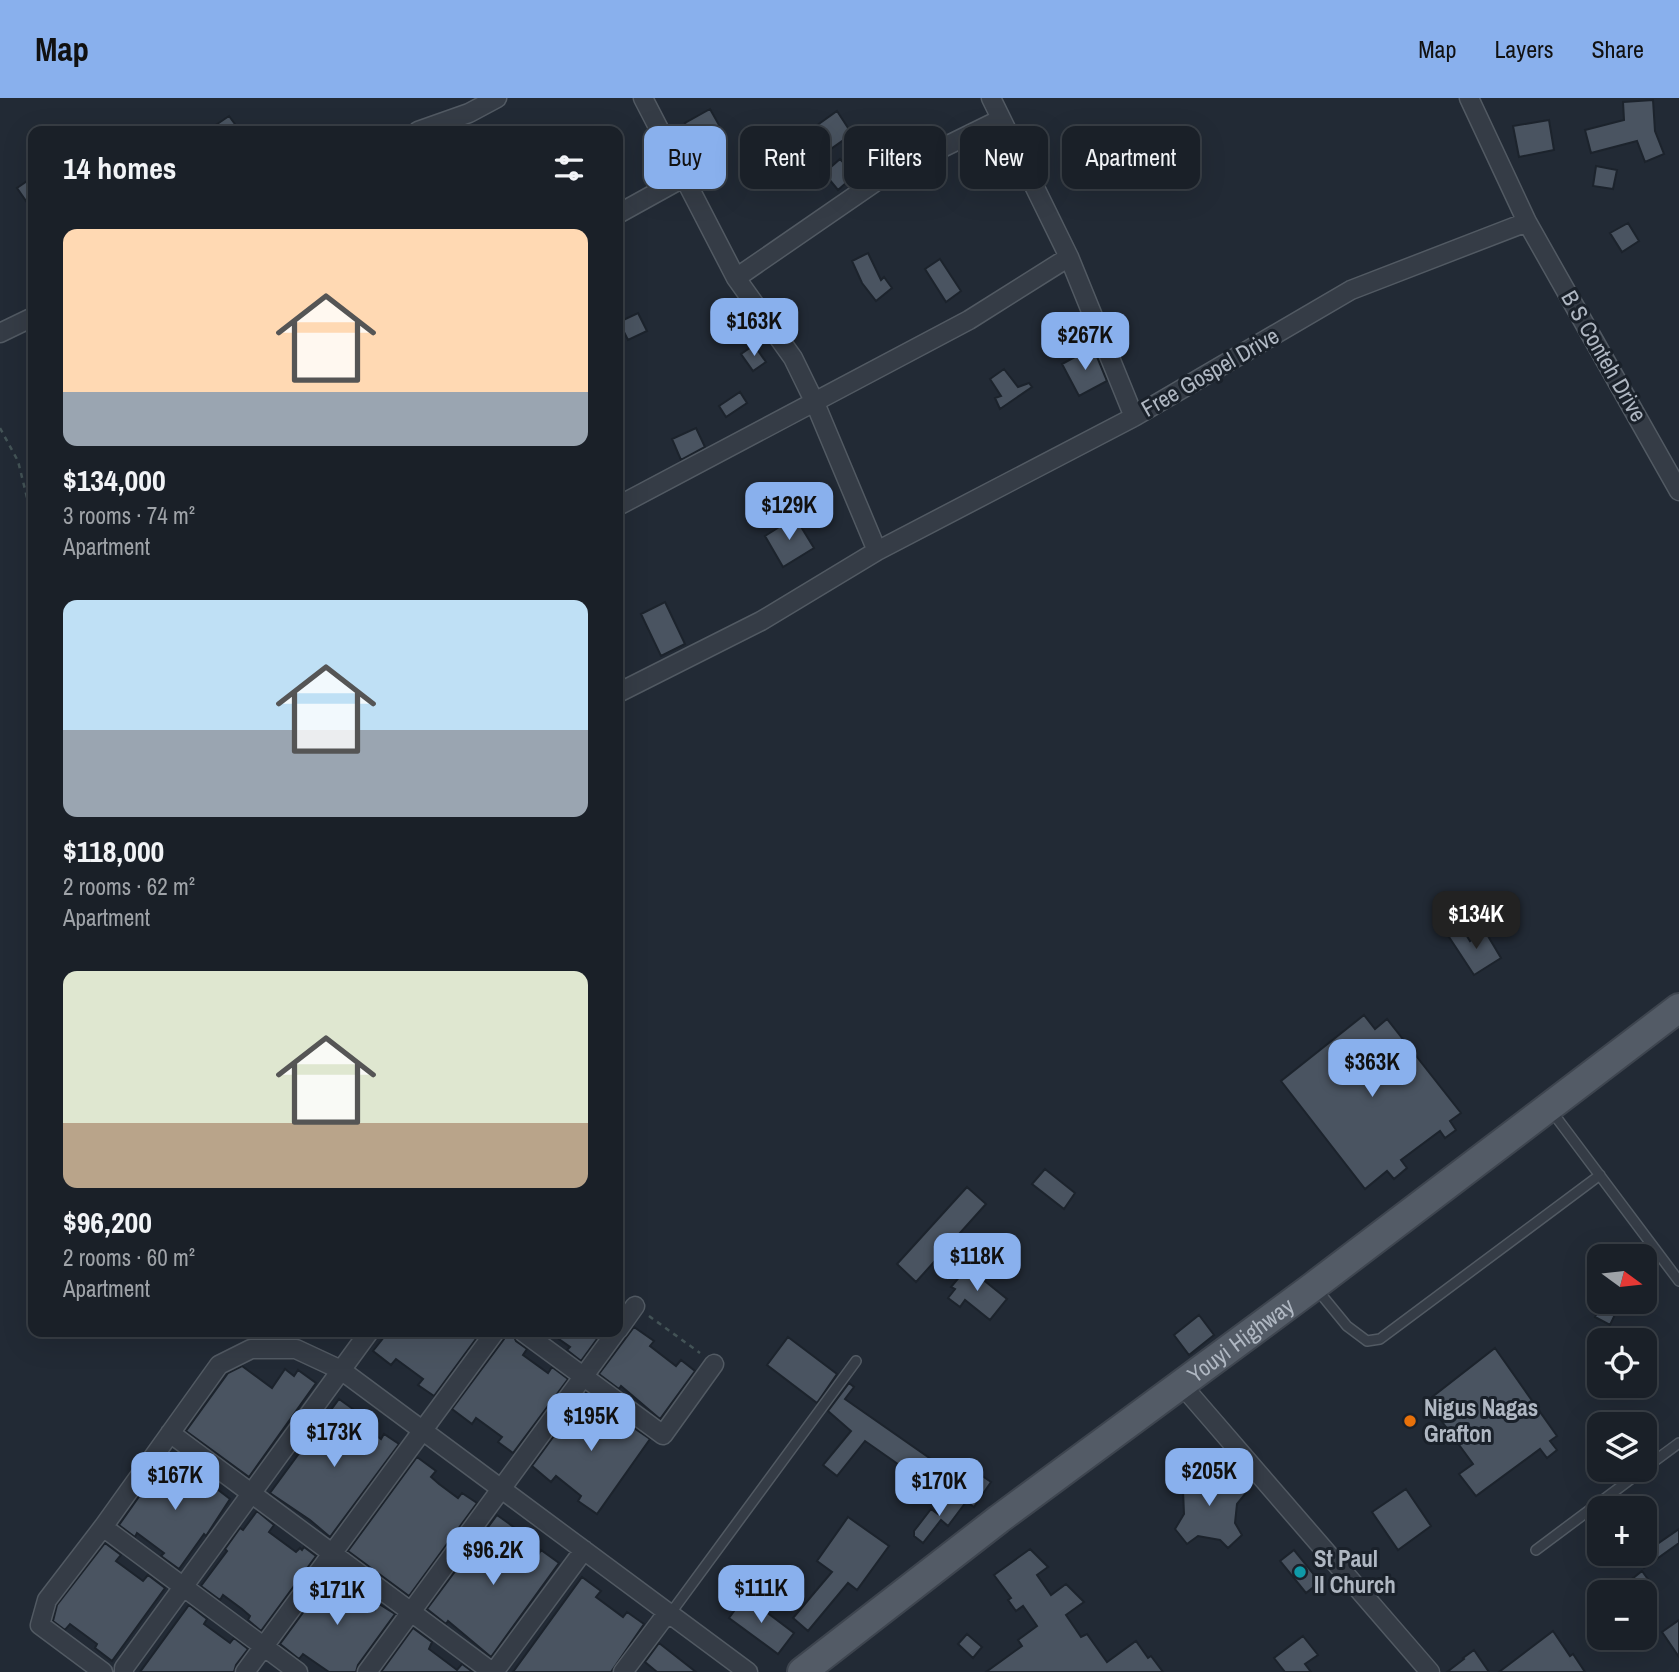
<!DOCTYPE html>
<html lang="en">
<head>
<meta charset="utf-8">
<style>
  body { margin:0; font-family:"Archivo Narrow",sans-serif; background:#272d34; color:#f1f3f6; height:100vh; display:flex; flex-direction:column; font-size:26px; white-space:nowrap }
  * { box-sizing:border-box; margin:0 }
  p { font-size:23px; color:#9fa3a8 }
  .icon { flex:none; width:38px; height:38px; fill:none; stroke:currentColor; stroke-width:2; stroke-linecap:round; stroke-linejoin:round }
  .map { position:relative; flex:1; overflow:hidden }
  .details { position:absolute; left:28px; top:28px; width:595px; height:1211px; display:flex; flex-direction:column; background:#1a2028; border-radius:14px; box-shadow:0 7px 28px #0002,0 0 0 2px #383e45 }
  .details>* { flex:none }
  .guide { position:absolute; left:644px; top:28px; width:665px; height:63px; display:flex; gap:14px }
  .needle { width:46px; rotate:105deg }
  .tools { position:absolute; left:1587px; top:1146px; display:grid; gap:14px }
  .tools a { display:grid; place-items:center; width:70px; height:70px; border-radius:14px; background:#1a2028; box-shadow:0 7px 28px #0002,0 0 0 2px #383e45; font-size:35px }
  .price { position:absolute; translate:-50% -60px; padding:0 16px; border-radius:14px; background:#89b0ed; color:#111; font-size:23px; line-height:46px; filter:drop-shadow(0 2px 4px #0008) }
  .price::after { content:''; position:absolute; left:50%; top:42px; width:21px; height:16px; margin-left:-10px; background:inherit; clip-path:polygon(0 0,100% 0,50% 100%) }
  .price.active { background:#222; color:#fff }
  ul { padding:0; list-style:none }
  li { display:grid; align-content:center; gap:14px; height:371px; padding:0 35px }
  li span { display:grid; place-items:center; height:217px; border-radius:14px; color:#555 }
  li>.icon { margin-inline-start:auto }
  span .icon { width:126px; height:126px; fill:#fffc; stroke-width:1 }
  li b { font-size:30px }
  h2 { display:flex; justify-content:space-between; align-items:center; height:84px; padding:0 35px; font-size:30px }
  .tag { padding:0 24px; border-radius:14px; background:#1a2028; box-shadow:0 7px 28px #0002,0 0 0 2px #383e45; font-size:24px; line-height:63px }
  .tag.active { background:#89b0ed; color:#111 }
  header { display:flex; align-items:center; gap:42px; box-sizing:border-box; height:98px; padding:0 35px; background:#89b0ed; color:#111 }
  header strong { font-size:33px }
  nav { display:flex; gap:38px; margin-inline-start:auto; font-size:24px }
  .map>svg:first-child { display:block }
  .building { fill:#4a5461; stroke:#1c232c; stroke-width:2 }
  .lines { fill:none; stroke-linecap:round; stroke-linejoin:round }
  .service-casing { stroke:#525a63; stroke-width:12 }
  .minor-casing { stroke:#525a63; stroke-width:21 }
  .primary-casing { stroke:#3e454f; stroke-width:32 }
  .path { stroke:#435356; stroke-width:2.5; stroke-dasharray:5 5; stroke-linecap:butt }
  .service { stroke:#353c46; stroke-width:9 }
  .minor { stroke:#353c46; stroke-width:18 }
  .primary { stroke:#535b66; stroke-width:28 }
  .food-dot { fill:#e8710a; stroke:#1a212a; stroke-width:2.5 }
  .culture-dot { fill:#0f9aa8; stroke:#1a212a; stroke-width:2.5 }
  .labels { text-anchor:middle; stroke-width:6; stroke-linejoin:round; paint-order:stroke }
  .street-label { font-size:23px; fill:#afb7c2; stroke:#1a212a }
  .poi-label { font-size:23px; font-weight:bold; fill:#afb7c2; stroke:#1a212a; text-anchor:start }
</style>
</head>
<body>
<header>
<strong>Map</strong>
<nav><a>Map</a><a>Layers</a><a>Share</a></nav>
</header>
<div class="map">
<svg width="1679" height="1574" viewBox="0 0 1679 1574">
  <rect width="100%" height="100%" fill="#222a35"/>
  <path class="building" d="M1653 2 1655 33 1664 56 1645 64 1637 43 1591 55 1585 32 1624 22 1623 4Z
    M710 11 719 27 694 41 685 25Z
    M837 13 852 36 825 55 809 33Z
    M229 18 240 33H207Z
    M1549 22 1554 52 1519 59 1513 28Z
    M840 61 855 77 838 92 824 75Z
    M1596 68 1617 72 1613 91 1593 88Z
    M33 79V113L17 90Z
    M1628 125 1639 143 1622 154 1610 135Z
    M868 155 881 182 884 179 892 190 876 203 862 185 852 163Z
    M940 161 961 193 946 204 925 171Z
    M638 215 647 233 628 242 619 224Z
    M754 247 766 264 753 273 741 256Z
    M1093 249 1107 283 1079 298 1062 266Z
    M1004 271 1018 289 1029 285 1032 289 1000 311 995 300 1001 298 990 281Z
    M740 294 747 305 726 319 719 308Z
    M696 330 705 349 681 362 672 341Z
    M795 419 814 450 783 469 765 438Z
    M665 504 685 546 661 558 641 516Z
    M1462 830 1470 843 1485 833 1501 860 1474 877 1449 839Z
    M1364 917 1375 931 1387 921 1461 1015 1450 1023 1456 1032 1445 1040 1440 1033 1401 1062 1407 1070 1394 1081 1387 1073 1365 1091 1281 983Z
    M1045 1071 1075 1095 1064 1111 1032 1086Z
    M967 1089 986 1106 916 1184 897 1166Z
    M975 1166 986 1175 981 1180 1007 1201 990 1222 965 1202 960 1209 948 1200 955 1191 951 1189 965 1172 968 1175Z
    M1603 1204H1621L1610 1227 1595 1219Z
    M1199 1217 1214 1237 1189 1257 1174 1237Z
    M634 1229 654 1243 650 1248 676 1268 681 1262 695 1273 660 1321 621 1288 619 1291 599 1276Z
    M388 1234H481L434 1298 418 1287 423 1281 396 1261 391 1267 373 1253Z
    M506 1234H512L516 1243 527 1251 523 1257 548 1275 552 1269 568 1281 513 1355 498 1344 502 1339 476 1320 472 1326 452 1311 504 1241Z
    M549 1234H602L581 1263 567 1252 570 1249Z
    M788 1239 837 1276 817 1305 767 1267Z
    M1495 1250 1557 1338 1550 1343 1557 1352 1547 1360 1540 1351 1476 1398 1459 1376 1473 1366 1427 1303Z
    M242 1268 272 1290 285 1271 294 1278 298 1272 316 1285 249 1379 186 1333 228 1275Z
    M849 1285 854 1289 845 1301 938 1366 925 1385 865 1343 837 1378 823 1367 851 1333 828 1313Z
    M586 1294 606 1309 602 1315 627 1333 631 1328 650 1341 597 1416 578 1403 581 1398 556 1378 551 1384 532 1368Z
    M339 1301 357 1314 352 1320 360 1326 381 1341 384 1336 399 1346 330 1439 310 1422 270 1395Z
    M169 1356 187 1369 184 1373 210 1392 213 1388 230 1401 206 1438 204 1436 179 1471 161 1458 164 1455 137 1435 135 1439 119 1427Z
    M417 1359 436 1373 431 1379 439 1386 458 1400 462 1395 477 1405 409 1498 348 1453Z
    M1185 1369 1193 1379 1220 1384 1234 1379 1246 1395 1237 1406 1235 1425 1242 1437 1228 1450 1220 1442 1198 1438 1187 1446 1175 1431 1184 1416 1183 1392 1172 1379Z
    M978 1375 991 1384 974 1409 961 1400Z
    M1406 1391 1431 1428 1398 1452 1372 1414Z
    M953 1395 966 1404 948 1428 941 1422 923 1445 914 1438V1433L931 1411 938 1416Z
    M257 1413 274 1427 269 1434 296 1454 300 1450 302 1452 304 1449 316 1458 261 1533 248 1522 250 1518 242 1511 223 1497 220 1502 201 1488 227 1453 225 1451 240 1430 243 1432Z
    M497 1417 515 1430 511 1436 518 1444 538 1457 541 1452 559 1465 491 1559 448 1523 446 1526 427 1511Z
    M848 1419 889 1448 857 1492 848 1485 808 1533 793 1520 832 1474 817 1463Z
    M1679 1431V1445L1644 1470 1637 1460Z
    M105 1445 121 1457 116 1463 143 1483 148 1477 165 1490 112 1563 95 1550 97 1546 70 1526 65 1532 53 1523 57 1507Z
    M1030 1451 1048 1469 1037 1477 1051 1497 1066 1486 1084 1504 1066 1517 1081 1539 1087 1536 1107 1564 1136 1543 1148 1560 1151 1558 1163 1574H986L1022 1548 1018 1542 1037 1528 1023 1508 1016 1513 1008 1502 1011 1500 994 1477Z
    M1294 1452 1320 1484 1306 1495 1280 1463Z
    M335 1471 353 1485 350 1493 375 1512 379 1506 395 1516 358 1567 356 1574H329L303 1556 299 1561 280 1546Z
    M1642 1473 1655 1491 1645 1498V1494H1641L1632 1481Z
    M582 1479 601 1493 596 1499 623 1519 627 1514 644 1526 611 1574H513Z
    M745 1498 794 1535 778 1556 729 1520Z
    M189 1507 207 1521 204 1526 230 1545 234 1540 248 1551 236 1567 234 1574H140Z
    M1679 1522V1559L1662 1534Z
    M413 1530 432 1544 429 1551 457 1572 462 1566 473 1574H381Z
    M1553 1533 1570 1558 1573 1556 1585 1574H1499Z
    M967 1536 982 1549 973 1560 958 1546Z
    M1303 1538 1318 1557 1305 1566 1311 1574H1285L1274 1560Z
    M659 1545 696 1574H657L645 1564Z
    M1474 1552 1489 1574H1447L1464 1561 1463 1560Z"/>
  <g class="lines">
    <g class="service-casing">
      <path id="service" d="M1550 1011 1679 1183
        M1315 1189 1347 1228 1367 1243 1380 1241 1600 1077
        M1645 1370 1679 1345
        M1536 1452 1643 1372
        M670 1516 856 1263"/>
    </g>
    <g class="minor-casing">
      <path id="minor" d="M643 0 736 180 793 260 815 305 877 453
        M991 0 1069 159 1134 319 1351 192 1527 124
        M1469 0 1527 124 1679 393
        M418 33 469 15 497 0
        M618 116 683 80
        M736 180 881 80 1001 21
        M0 235 33 219
        M618 408 969 222 1069 159
        M618 595 761 523 877 453 1134 319
        M618 1232 635 1208
        M523 1234 663 1337 714 1266
        M1181 1286 1430 1574
        M170 1335 492 1574
        M103 1429 298 1574
        M103 1574 40 1527 47 1502 103 1429 219 1267 251 1251H296L341 1272 748 1574
        M124 1574V1570L369 1234
        M245 1574 495 1234
        M367 1574 616 1234
        M494 1574 584 1452
        M623 1574 668 1514"/>
    </g>
    <g class="primary-casing">
      <g id="primary">
        <path id="s1" d="M802 1574 999 1421 1314 1188 1679 910"/>
      </g>
    </g>
    <path class="path" d="M0 330 18 363 33 424
      M649 1218 700 1255"/>
    <use href="#service" class="service"/>
    <use href="#minor" class="minor"/>
    <use href="#primary" class="primary"/>
  </g>
  <circle class="food-dot" cx="1410" cy="1323" r="7"/>
  <circle class="culture-dot" cx="1300" cy="1474" r="7"/>
  <g class="labels">
    <g class="street-label">
      <text transform="translate(1604 258) rotate(60)" y="8">B S Conteh Drive</text>
      <text transform="translate(1210 274) rotate(-30)" y="8">Free Gospel Drive</text>
      <text dy="8" stroke="none"><textPath href="#s1" startOffset="550">Youyi Highway</textPath></text>
    </g>
    <g class="poi-label">
      <text x="1424" y="1318">Nigus Nagas<tspan x="1424" dy="26">Grafton</tspan></text>
      <text x="1314" y="1469">St Paul<tspan x="1314" dy="26">II Church</tspan></text>
    </g>
  </g>
</svg>
<div class="tools">
<a><svg class="needle" viewBox="-14 -14 28 28"><path d="M0-13l5 13h-10z" fill="#e53935"/><path d="M0 13l5-13h-10z" fill="#9fa3a8"/></svg></a>
<a><svg class="icon" aria-label="locate" viewBox="0 0 24 24"><circle cx="12" cy="12" r="6"/><path d="M12 2v4M12 18v4M2 12h4M18 12h4"/></svg></a>
<a><svg class="icon" aria-label="layers" viewBox="0 0 24 24"><path d="M12 4l9 5-9 5-9-5zM3 14l9 5 9-5"/></svg></a>
<a>+</a>
<a>−</a>
</div>
<b class="price" style="left:754px;top:260px">$163K</b>
<b class="price" style="left:1085px;top:274px">$267K</b>
<b class="price" style="left:789px;top:444px">$129K</b>
<b class="price active" style="left:1476px;top:853px">$134K</b>
<b class="price" style="left:1372px;top:1001px">$363K</b>
<b class="price" style="left:977px;top:1195px">$118K</b>
<b class="price" style="left:591px;top:1355px">$195K</b>
<b class="price" style="left:334px;top:1371px">$173K</b>
<b class="price" style="left:1209px;top:1410px">$205K</b>
<b class="price" style="left:175px;top:1414px">$167K</b>
<b class="price" style="left:939px;top:1420px">$170K</b>
<b class="price" style="left:493px;top:1489px">$96.2K</b>
<b class="price" style="left:761px;top:1527px">$111K</b>
<b class="price" style="left:337px;top:1529px">$171K</b>
<div class="guide">
<a class="tag active">Buy</a>
<a class="tag">Rent</a>
<a class="tag">Filters</a>
<a class="tag">New</a>
<a class="tag">Apartment</a>
</div>
<section class="details">
<h2>14 homes<svg class="icon" aria-label="filters" viewBox="0 0 24 24"><path d="M4 7h16M4 17h16"/><circle cx="9" cy="7" r="2"/><circle cx="15" cy="17" r="2"/></svg></h2>
<ul>
<li><span style="background:linear-gradient(#ffd9b3 75%,#9aa5b1 0)"><svg class="icon" aria-label="home" viewBox="0 0 24 24"><path d="M3 11l9-7 9 7M6 9v11h12V9"/></svg></span><div><b>$134,000</b><p>3 rooms · 74 m²</p><p>Apartment</p></div></li>
<li><span style="background:linear-gradient(#bfe0f5 60%,#9aa5b1 0)"><svg class="icon" aria-label="home" viewBox="0 0 24 24"><path d="M3 11l9-7 9 7M6 9v11h12V9"/></svg></span><div><b>$118,000</b><p>2 rooms · 62 m²</p><p>Apartment</p></div></li>
<li><span style="background:linear-gradient(#dfe7d0 70%,#b9a48a 0)"><svg class="icon" aria-label="home" viewBox="0 0 24 24"><path d="M3 11l9-7 9 7M6 9v11h12V9"/></svg></span><div><b>$96,200</b><p>2 rooms · 60 m²</p><p>Apartment</p></div></li>
</ul>
</section>
</div>
</body>
</html>
